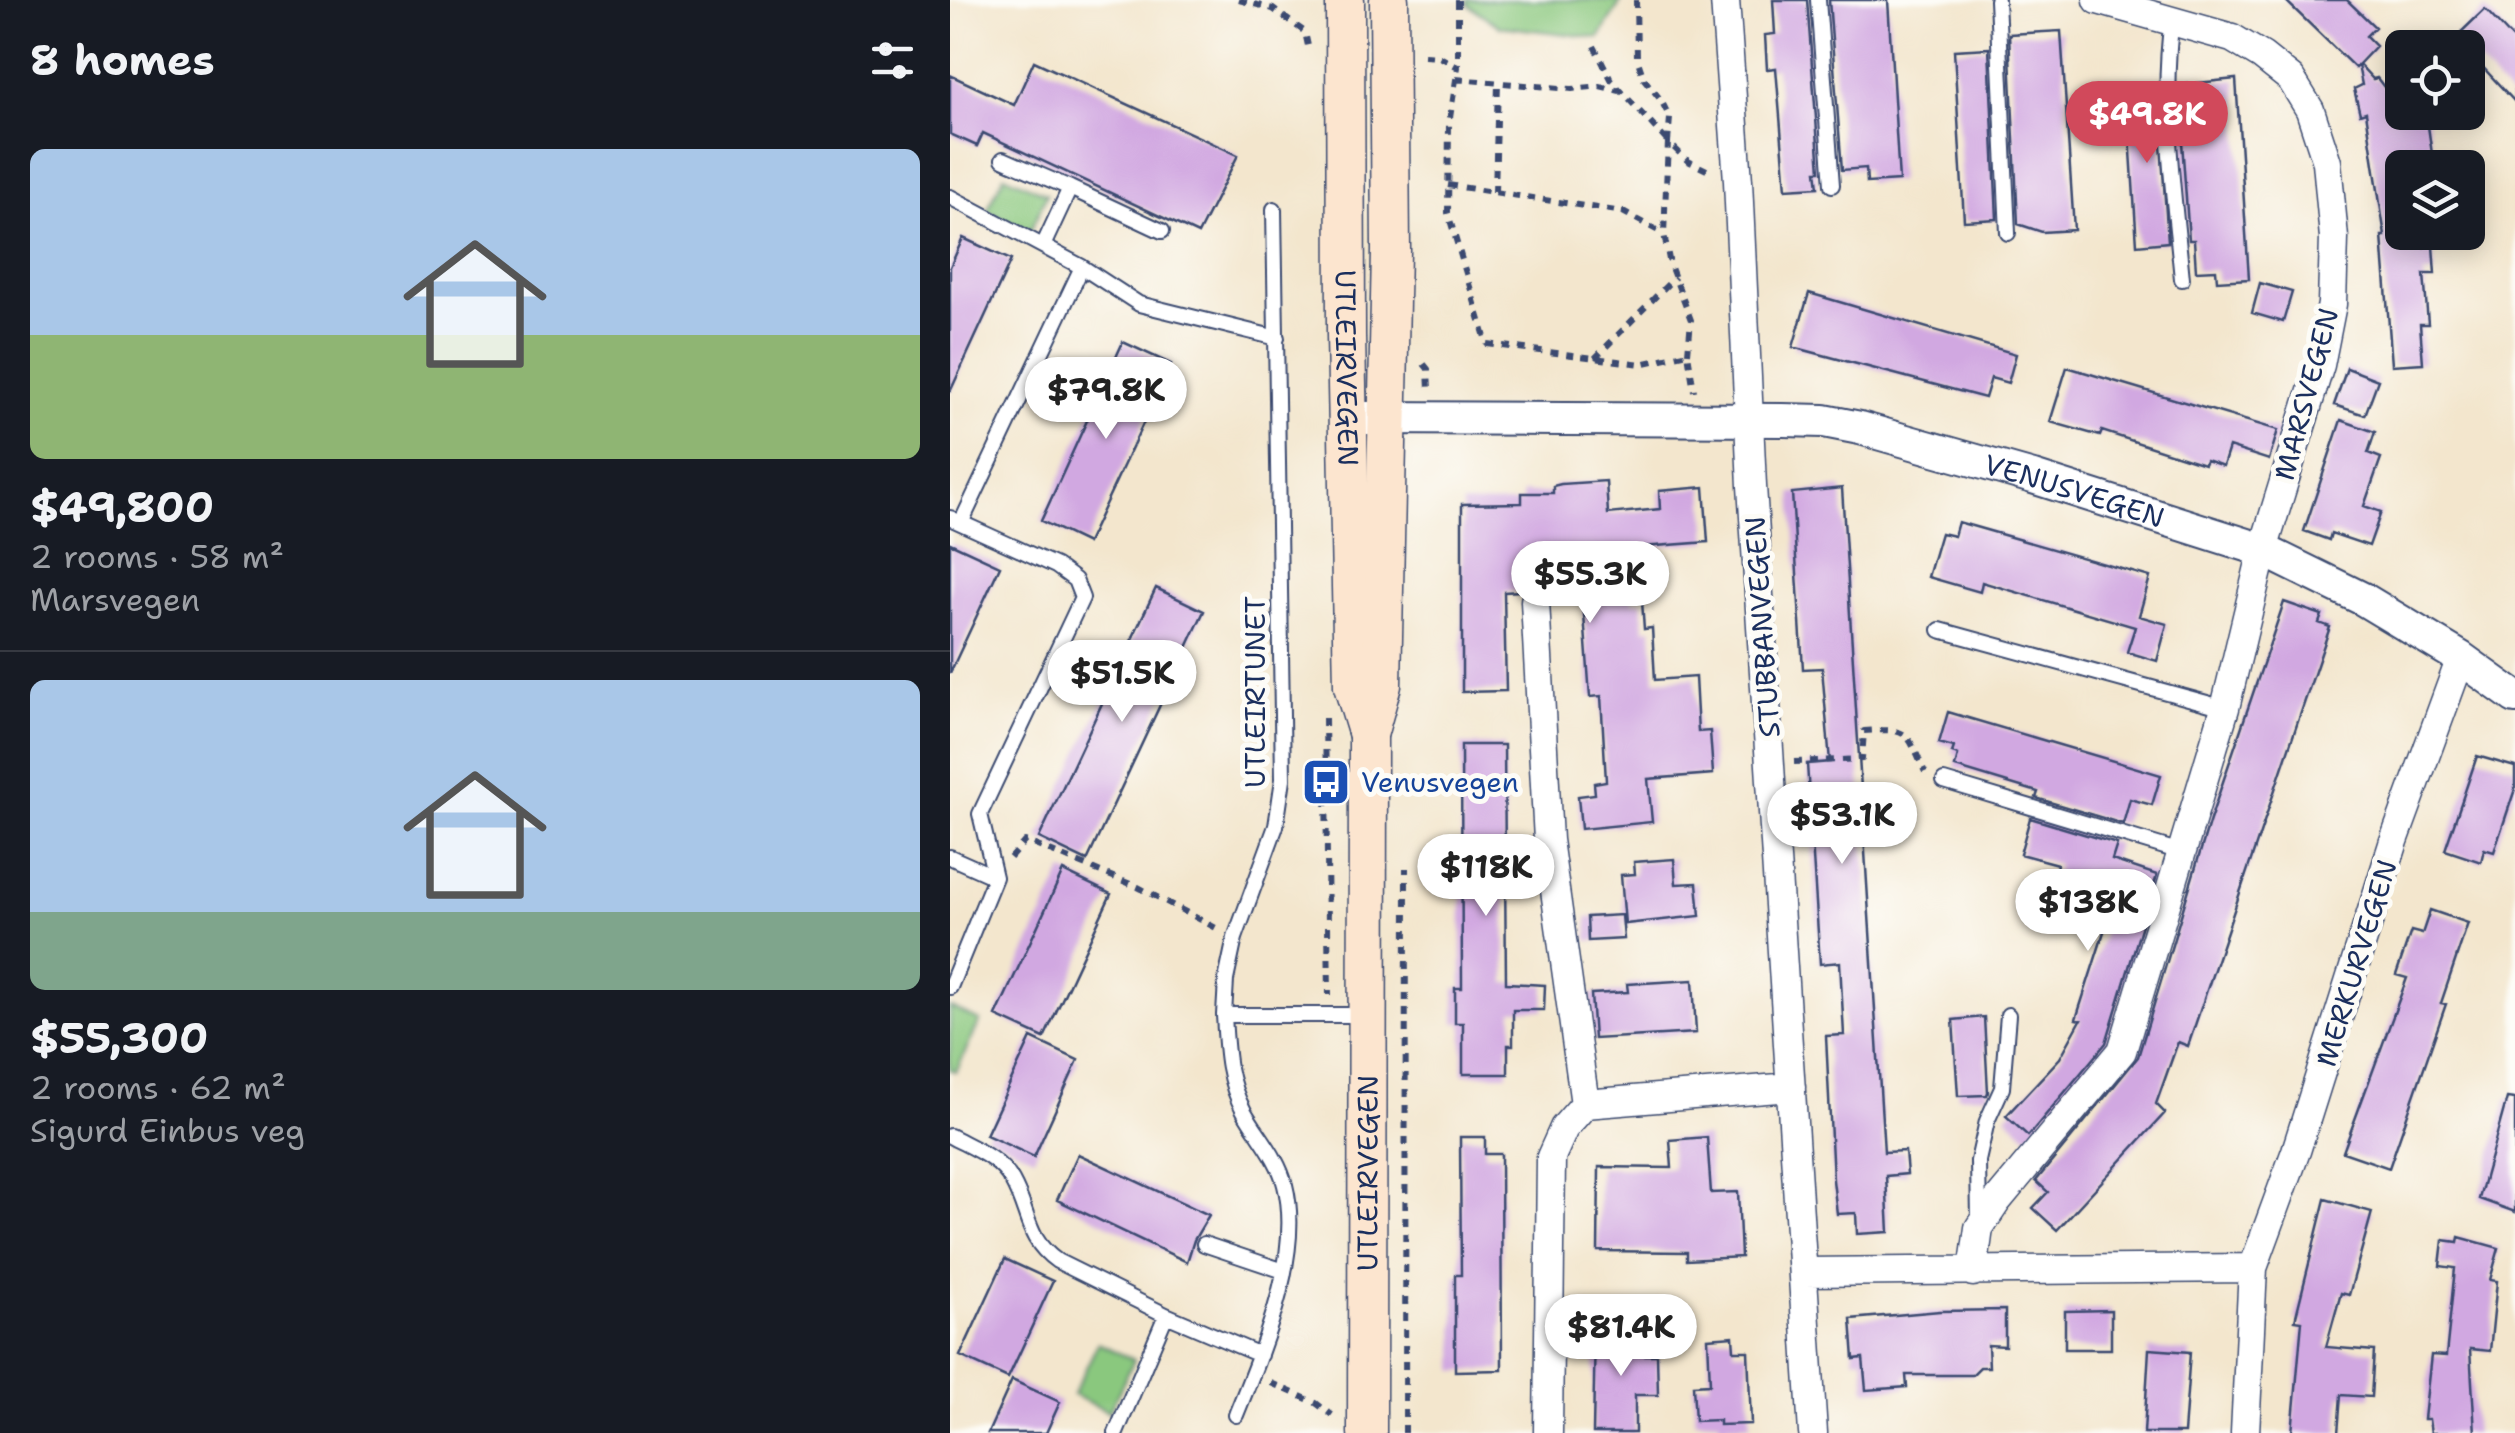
<!DOCTYPE html>
<html lang="en">
<head>
<meta charset="utf-8">
<style>
  body { margin:0; font-family:"Shantell Sans",sans-serif; background:#20242c; color:#f1f3f6; height:100vh; display:flex; flex-direction:column; font-size:38px; white-space:nowrap }
  * { box-sizing:border-box; margin:0 }
  p { font-size:32px; color:#9ea1a6 }
  .icon { flex:none; width:55px; height:55px; fill:none; stroke:currentColor; stroke-width:2; stroke-linecap:round; stroke-linejoin:round }
  .map { position:relative; flex:1; overflow:hidden }
  .panel { display:flex; flex-direction:column; background:#171b24; width:950px }
  .panel>* { flex:none }
  .fabs { position:absolute; left:1435px; top:30px; display:grid; gap:20px }
  .fabs a { display:grid; place-items:center; width:100px; height:100px; border-radius:15px; background:#171b24; box-shadow:0 5px 25px #0003; font-size:50px }
  .price { position:absolute; translate:-50% -85px; padding:0 22px; border-radius:35px; background:#fff; color:#222; font-size:32px; line-height:65px; filter:drop-shadow(0 2px 5px #0008) }
  .price::after { content:''; position:absolute; left:50%; top:60px; width:30px; height:22px; margin-left:-15px; background:inherit; clip-path:polygon(0 0,100% 0,50% 100%) }
  .price.selected { background:#d1495b; color:#fff }
  ul { padding:0; list-style:none }
  li { display:grid; align-content:center; gap:20px; height:530px; padding:0 30px }
  li+li { border-top:2px solid #363941 }
  li span { display:grid; place-items:center; height:310px; border-radius:15px; color:#555 }
  li>.icon { margin-inline-start:auto }
  span .icon { width:180px; height:180px; fill:#fffc; stroke-width:1 }
  li b { font-size:42px }
  h2 { display:flex; justify-content:space-between; align-items:center; height:120px; padding:0 30px; font-size:42px }
  main { display:flex; flex:1; min-height:0 }
  .map>svg:first-child { display:block }
  .green { fill:#8ac87e; stroke:#527c6e; stroke-width:2.5 }
  .building { fill:#d1a8e1 }
  .lines { fill:none; stroke-linecap:round; stroke-linejoin:round }
  .service-casing { stroke:#3b4a6f; stroke-width:18 }
  .minor-casing { stroke:#3b4a6f; stroke-width:31 }
  .tertiary-casing { stroke:#3b4a6f; stroke-width:36 }
  .secondary-casing { stroke:#3b4a6f; stroke-width:41 }
  .path { stroke:#3b4a6f; stroke-width:6; stroke-dasharray:8 8; stroke-linecap:butt }
  .service { stroke:#fff; stroke-width:14 }
  .minor { stroke:#fff; stroke-width:28 }
  .tertiary { stroke:#fff; stroke-width:32 }
  .secondary { stroke:#fce5cf; stroke-width:38 }
  .labels { text-anchor:middle; stroke-width:10; stroke-linejoin:round; paint-order:stroke }
  .street-label { font-size:28px; fill:#1b2f5e; stroke:#fdfcf7 }
  .transit-label { font-size:28px; fill:#164399; stroke:#fdfcf7; text-anchor:start }
</style>
</head>
<body>
<main>
<section class="panel">
<h2>8 homes<svg class="icon" aria-label="filters" viewBox="0 0 24 24"><path d="M4 7h16M4 17h16"/><circle cx="9" cy="7" r="2"/><circle cx="15" cy="17" r="2"/></svg></h2>
<ul>
<li><span style="background:linear-gradient(#a9c7e8 60%,#8fb573 0)"><svg class="icon" aria-label="home" viewBox="0 0 24 24"><path d="M3 11l9-7 9 7M6 9v11h12V9"/></svg></span><div><b>$49,800</b><p>2 rooms · 58 m²</p><p>Marsvegen</p></div></li>
<li><span style="background:linear-gradient(#a9c7e8 75%,#7fa58c 0)"><svg class="icon" aria-label="home" viewBox="0 0 24 24"><path d="M3 11l9-7 9 7M6 9v11h12V9"/></svg></span><div><b>$55,300</b><p>2 rooms · 62 m²</p><p>Sigurd Einbus veg</p></div></li>
</ul>
</section>
<div class="map">
<svg width="1565" height="1433" viewBox="0 0 1565 1433">
  <rect width="100%" height="100%" fill="#fdfcf7"/>
  <filter id="ink" filterUnits="userSpaceOnUse"><feTurbulence type="fractalNoise" baseFrequency=".01" numOctaves="2"/><feDisplacementMap in="SourceGraphic" scale="20" xChannelSelector="R" yChannelSelector="G"/><feConvolveMatrix kernelMatrix="1 2 1 2 8 2 1 2 1" color-interpolation-filters="sRGB"/></filter>
  <filter id="wash" filterUnits="userSpaceOnUse"><feTurbulence type="fractalNoise" baseFrequency=".0048" numOctaves="4" result="noise"/><feDisplacementMap in="SourceGraphic" scale="40" xChannelSelector="R" yChannelSelector="G"/><feGaussianBlur stdDeviation="2.25" result="paint"/><feColorMatrix in="noise" values="0 0 0 0 0 0 0 0 0 0 0 0 0 0 0 0 0 1.4 0 .05"/><feComposite in="paint" operator="in"/></filter>
  <g filter="url(#wash)">
    <rect width="100%" height="100%" fill="#f3e6cd"/>
    <path class="green" d="M517 0H672L649 38 549 26 517 4Z
      M54 175 97 194 80 231 37 211Z
      M0 1007 30 1021 6 1072 0 1069Z
      M148 1343 184 1360 159 1412 123 1395Z"/>
    <g id="blocks">
      <path class="building" d="M823 0H857L870 171H866L868 187 836 189 826 68 817 69 815 35 825 34Z
        M879 0H938L949 181 917 183 916 168 892 170Z
        M1335 0H1397L1425 27 1416 36 1426 46 1409 64 1423 79 1427 78 1447 104 1448 113 1476 112 1484 168H1452V235L1463 234 1464 248 1483 246 1485 274H1474L1478 324H1470L1473 363 1442 365 1432 236H1435L1416 112 1410 114 1404 89 1412 85 1408 65 1405 68Z
        M1535 9 1565 41V102L1518 51V48L1505 38Z
        M1111 31 1124 230 1092 232 1068 224 1059 34Z
        M1039 48 1047 219 1014 221 1004 50Z
        M84 61 288 155 248 234 33 133 27 146 0 134V75L64 105Z
        M1286 79 1299 279 1267 281 1266 270 1246 271 1244 240H1239L1228 85Z
        M1207 86 1218 242 1187 245 1177 88Z
        M13 238 61 260 0 392V267Z
        M1310 283 1342 292 1333 322 1302 313Z
        M859 293 1066 354 1058 383 1041 378 1035 398 843 347Z
        M173 342 221 364 137 543 91 521Z
        M1117 367 1328 430 1319 460 1279 447 1273 466 1256 460 1254 464 1152 431 1150 436 1100 422Z
        M1397 368 1428 380 1415 415 1384 405Z
        M1391 420 1425 432 1418 453 1431 458 1414 506 1431 512 1419 546 1381 533 1379 540 1354 531Z
        M656 481 658 514 710 509 709 491 754 487 758 542 679 548 683 602 692 601 694 629 702 628 705 680 745 677 748 732 760 731 763 774 698 779 702 822 631 829 628 796 645 794 644 783 656 781 651 696 640 697 632 587 598 589 583 584 571 591 554 592 556 691 512 692V504L572 503V493H603V486L611 484Z
        M892 488 934 1152 955 1151 957 1174 936 1176 939 1232 907 1234 906 1213 887 1214 883 1180 876 1036 894 1035 890 962 870 964 857 764 880 762 872 668 853 669 842 493Z
        M1008 522 1200 577 1189 616 1217 624 1207 661 1177 652 1185 627 1032 582 1030 592 978 577 991 533 1004 536Z
        M0 543 50 566 0 673Z
        M206 588 254 611 137 861 89 838Z
        M1334 602 1372 615 1369 623 1380 627 1238 1046 1228 1042 1206 1104 1215 1113 1107 1230 1083 1208 1098 1192 1086 1181 1188 1057 1260 820Z
        M998 712 1211 775 1202 805 1180 799 1173 824 1086 798 1088 792 1081 790 1005 767 1008 755 1002 753 1004 747 989 743Z
        M511 745H554L556 983 595 985 594 1010H563V1045H558V1074H513V1023H505V988H512Z
        M1527 756 1565 767V789L1544 852 1534 849 1531 862 1495 850Z
        M1080 818 1167 844 1162 860 1207 875 1156 1043 1078 1136 1056 1116 1110 1058 1131 1020 1126 1019 1167 891 1105 873 1107 864 1070 854Z
        M724 859 726 884 747 883 750 916 675 924 671 875 685 874 684 862Z
        M113 871 161 894 94 1038 46 1016Z
        M1480 910 1518 923 1491 1003 1496 1004 1439 1168 1393 1152 1457 978 1446 975 1461 931 1472 934Z
        M672 915 674 939 638 941 637 917Z
        M743 980 746 1033 644 1039 641 994 678 992 677 984Z
        M1034 1017 1038 1092 1037 1095 1008 1096 1003 1020Z
        M81 1038 128 1060 84 1157 36 1135Z
        M1557 1098 1565 1099V1212L1529 1199Z
        M510 1137H535V1154H551L552 1370 505 1371V1275H511Z
        M757 1137 761 1193 788 1192 791 1257 737 1260V1252L648 1251 649 1167 722 1168 720 1140Z
        M128 1154 259 1215 244 1240 237 1262 107 1200Z
        M1375 1199 1422 1212 1399 1295 1391 1293 1376 1347 1424 1351 1421 1397 1391 1395 1388 1433H1342L1352 1321 1345 1320Z
        M1509 1237 1549 1248 1540 1280 1547 1281 1540 1351 1520 1349 1525 1433H1481L1479 1419H1474L1481 1355 1496 1356 1505 1268 1490 1266 1493 1240 1508 1242Z
        M55 1259 103 1281 58 1378 10 1356Z
        M1055 1310V1346L1038 1345 1039 1367H1030L1022 1375H956L957 1387 916 1390 913 1358 904 1359 901 1319 990 1311Z
        M1161 1310V1349H1115V1311Z
        M645 1329H694V1355H707L708 1395H685V1433H643Z
        M783 1336 784 1351H798L801 1424 769 1425V1420L745 1421 743 1385 760 1384 758 1338Z
        M1199 1349 1240 1352 1234 1433H1194Z
        M62 1380 110 1402 96 1433H38Z"/>
    </g>
  </g>
  <g filter="url(#ink)">
    <use href="#blocks" fill-opacity="0" stroke="#3b4a6f" stroke-width="2.5"/>
    <g class="lines">
      <g class="service-casing">
        <path id="service" d="M868 0 882 185
          M1047 0 1058 233
          M1222 20C1210 105 1224 194 1232 279
          M53 159 120 188
          M0 197 132 267
          M324 209 333 779 326 826 285 938 276 980 274 1015H415
          M93 246 120 188 212 231
          M0 518 106 566 125 580 132 598 30 814 45 877 0 987
          M11 523 132 267 189 304 327 338
          M990 630 1275 708
          M994 781 1231 852
          M0 857 45 877
          M274 1015C276 1049 277 1080 294 1111 308 1136 328 1157 335 1185 353 1255 312 1350 286 1415
          M0 1136C22 1148 50 1158 62 1181 80 1213 75 1238 107 1261L216 1315
          M1029 1220 1028 1161 1037 1121 1052 1088 1058 1015
          M254 1244 334 1271
          M166 1433 216 1315 310 1355"/>
      </g>
      <g class="minor-casing">
        <path id="minor" d="M775 0 788 181 802 486 863 1433
          M585 601 598 840 635 1104
          M854 1272 1303 1268
          M1023 1272 1029 1228 1047 1201 1172 1051 1275 708 1313 550 1370 365 1382 304 1384 238 1377 162 1360 110 1341 79 1312 56 1282 38 1148 0
          M598 1433 601 1157 614 1128 635 1104 841 1087
          M1295 1433 1303 1268 1346 1151 1444 841 1511 658"/>
      </g>
      <g class="tertiary-casing">
        <g id="tertiary">
          <path id="s1" d="M414 418 833 420 874 421 910 428 1083 477 1313 550 1413 599 1511 658 1565 697"/>
        </g>
      </g>
      <g class="secondary-casing">
        <g id="secondary">
          <path id="s2" d="M395 0 396 335 403 686 418 735"/>
          <path id="s3" d="M417 1433 418 735 432 685 441 251 439 0"/>
        </g>
      </g>
      <path class="path" d="M289 0 323 9 355 32 358 46
        M508 0V66
        M686 0 687 58 694 79 711 100 720 118 718 142
        M644 46 662 81 717 141
        M474 56 490 57 508 67 499 124 498 213 537 344 691 364 738 353 744 391
        M506 79 622 89 650 86 670 91
        M498 185 673 212 714 234
        M545 192 548 83
        M738 353 741 320 720 265 714 234 718 142 738 161 761 172
        M645 358 725 277
        M474 364 478 369 479 390
        M375 718 379 995
        M844 762 912 759 914 731C961 728 956 732 975 772
        M60 858 75 841 188 887 266 928
        M321 1383 366 1403 382 1415
        M455 1433 456 868"/>
      <use href="#service" class="service"/>
      <use href="#minor" class="minor"/>
      <use href="#tertiary" class="tertiary"/>
      <use href="#secondary" class="secondary"/>
    </g>
  </g>
  <defs>
    <g id="bus-square" transform="scale(2.5)"><rect x="-9" y="-9" width="18" height="18" rx="4" fill="#1a4fb4" stroke="#fdfcf7"/><path d="M-5-6H5V4H4V6H2V4H-2V6H-4V4H-5ZM-3.5-4V0h7V-4ZM-3.5 1.2v1.5H-2V1.2ZM2 1.2v1.5H3.5V1.2Z" fill="#fff"/></g>
  </defs>
  <g fill-rule="evenodd">
    <use href="#bus-square" x="376" y="782"/>
  </g>
  <g class="labels">
    <g class="street-label">
      <text dy="10" stroke="none"><textPath href="#s2" startOffset="368">UTLEIRVEGEN</textPath></text>
      <text transform="translate(1356 394) rotate(-75)" y="10">MARSVEGEN</text>
      <text dy="10" stroke="none"><textPath href="#s1" startOffset="720">VENUSVEGEN</textPath></text>
      <text transform="translate(812 627) rotate(-94)" y="10">STUBBANVEGEN</text>
      <text transform="translate(305 692) rotate(-90)" y="10">UTLEIRTUNET</text>
      <text transform="translate(1406 963) rotate(-73)" y="10">MERKURVEGEN</text>
      <text dy="10" stroke="none"><textPath href="#s3" startOffset="260">UTLEIRVEGEN</textPath></text>
    </g>
    <g class="transit-label">
      <text x="411" y="792">Venusvegen</text>
    </g>
  </g>
</svg>
<div class="fabs">
<a><svg class="icon" aria-label="locate" viewBox="0 0 24 24"><circle cx="12" cy="12" r="6"/><path d="M12 2v4M12 18v4M2 12h4M18 12h4"/></svg></a>
<a><svg class="icon" aria-label="layers" viewBox="0 0 24 24"><path d="M12 4l9 5-9 5-9-5zM3 14l9 5 9-5"/></svg></a>
</div>
<b class="price selected" style="left:1197px;top:166px">$49.8K</b>
<b class="price" style="left:156px;top:442px">$79.8K</b>
<b class="price" style="left:640px;top:626px">$55.3K</b>
<b class="price" style="left:172px;top:725px">$51.5K</b>
<b class="price" style="left:892px;top:867px">$53.1K</b>
<b class="price" style="left:536px;top:919px">$118K</b>
<b class="price" style="left:1138px;top:954px">$138K</b>
<b class="price" style="left:671px;top:1379px">$81.4K</b>
</div>
</main>
</body>
</html>
